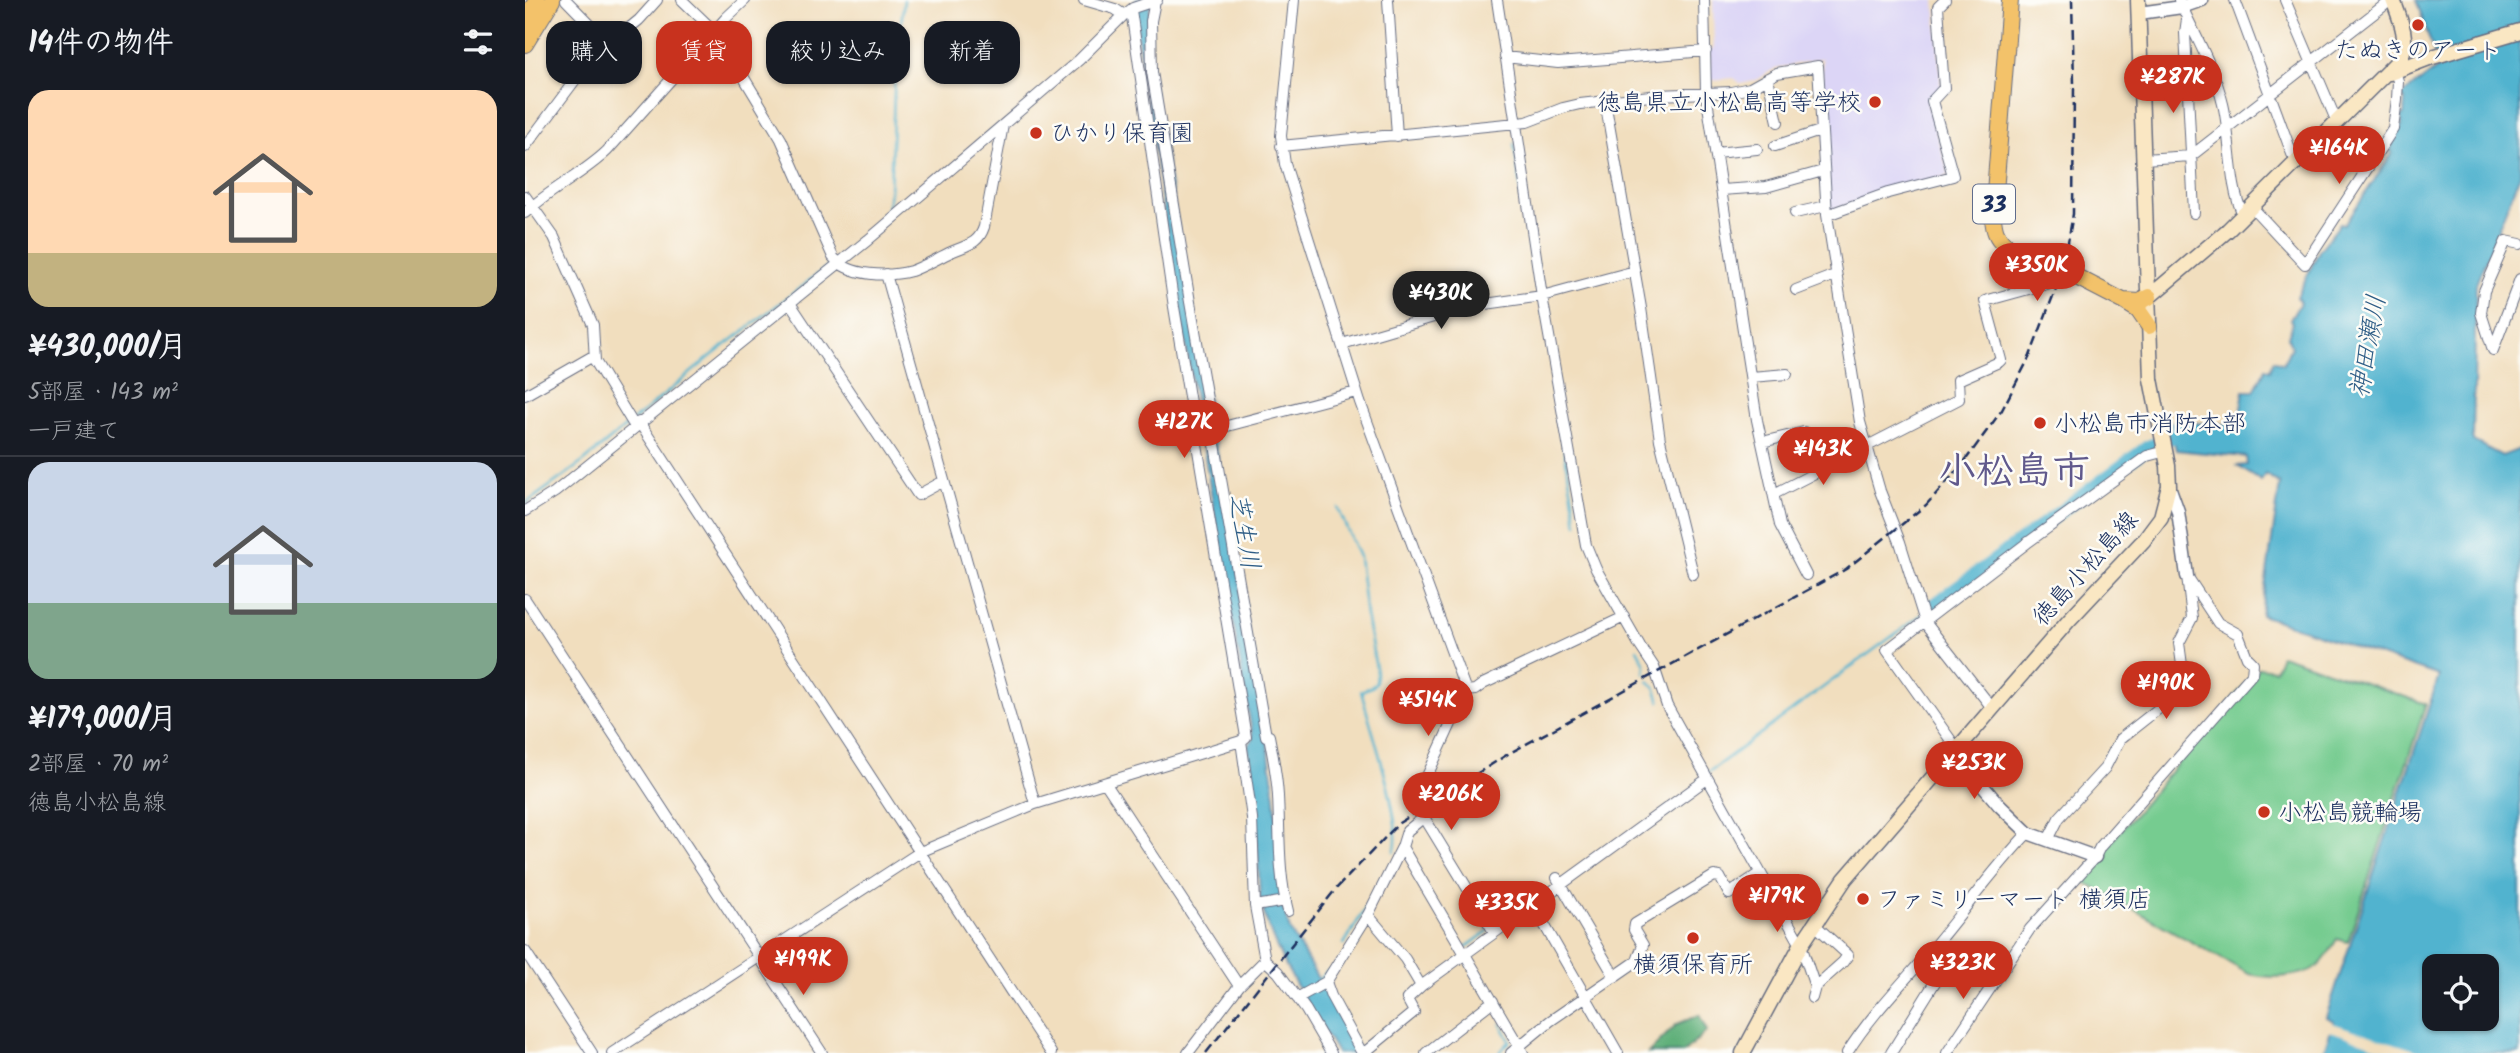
<!DOCTYPE html>
<html lang="ja">
<head>
<meta charset="utf-8">
<style>
  body { margin:0; font-family:Kalam,"Klee One",sans-serif; background:#242831; color:#f1f3f6; height:100vh; display:flex; flex-direction:column; font-size:26px; white-space:nowrap }
  * { box-sizing:border-box; margin:0 }
  p { font-size:23px; color:#9ea1a6 }
  .icon { flex:none; width:38px; height:38px; fill:none; stroke:currentColor; stroke-width:2; stroke-linecap:round; stroke-linejoin:round }
  .map { position:relative; flex:1; overflow:hidden }
  .details { display:flex; flex-direction:column; background:#171b24; width:525px }
  .details>* { flex:none }
  .guide { position:absolute; left:21px; top:21px; width:665px; height:63px; display:flex; gap:14px }
  .controls { position:absolute; left:1897px; top:954px; display:grid; gap:14px }
  .controls a { display:grid; place-items:center; width:77px; height:77px; border-radius:14px; background:#171b24; box-shadow:0 2px 5px #0004; font-size:35px }
  .price { position:absolute; translate:-50% -60px; padding:0 16px; border-radius:24px; background:#c8321e; color:#fff; font-size:23px; line-height:46px; filter:drop-shadow(0 2px 4px #0008) }
  .price::after { content:''; position:absolute; left:50%; top:42px; width:21px; height:16px; margin-left:-10px; background:inherit; clip-path:polygon(0 0,100% 0,50% 100%) }
  .price.on { background:#222; color:#fff }
  ul { padding:0; list-style:none }
  li { display:grid; align-content:center; gap:14px; height:371px; padding:0 28px }
  li+li { border-top:2px solid #363941 }
  li span { display:grid; place-items:center; height:217px; border-radius:21px; color:#555 }
  li>.icon { margin-inline-start:auto }
  span .icon { width:126px; height:126px; fill:#fffc; stroke-width:1 }
  li b { font-size:30px }
  h2 { display:flex; justify-content:space-between; align-items:center; height:84px; padding:0 28px; font-size:30px }
  .tag { padding:0 24px; border-radius:21px; background:#171b24; box-shadow:0 2px 5px #0004; font-size:24px; line-height:63px }
  .tag.on { background:#c8321e; color:#fff }
  main { display:flex; flex:1; min-height:0 }
  .map>svg:first-child { display:block }
  .built { fill:#dcd5f6 }
  .green { fill:#76cc90; stroke:#487e77; stroke-width:2 }
  .forest { fill:#60b07a; stroke:#3e706c; stroke-width:2 }
  .water { fill:#51b3cf; stroke:#367196; stroke-width:2; fill-rule:evenodd }
  .pier { fill:#f1debe }
  .lines { fill:none; stroke-linecap:round; stroke-linejoin:round }
  .stream { stroke:#51b3cf; stroke-width:2.5 }
  .river { stroke:#51b3cf; stroke-width:14 }
  .minor-casing { stroke:#666c80; stroke-width:12 }
  .tertiary-casing { stroke:#666c80; stroke-width:15 }
  .secondary-casing { stroke:#666c80; stroke-width:17 }
  .primary-casing { stroke:#666c80; stroke-width:18 }
  .trunk-casing { stroke:#666c80; stroke-width:18 }
  .minor { stroke:#fff; stroke-width:10 }
  .tertiary { stroke:#fff; stroke-width:12 }
  .secondary { stroke:#fae7c3; stroke-width:14 }
  .primary { stroke:#f3c26a; stroke-width:16 }
  .trunk { stroke:#f3c26a; stroke-width:16 }
  .rail { stroke:#1b2f5e; stroke-width:2.5; stroke-dasharray:10 5; stroke-linecap:butt }
  .poi-dot { fill:#c8321e; stroke:#fdfcf7; stroke-width:2.5 }
  .labels { text-anchor:middle; stroke-width:5; stroke-linejoin:round; paint-order:stroke }
  .shield { fill:#fdfcf7; stroke:#5f6c8c; stroke-width:2 }
  .shield-label { font-size:23px; font-weight:bold; fill:#1b2f5e }
  .poi-label { font-size:24px; fill:#1b2f5e; stroke:#fdfcf7; text-anchor:start }
  .street-label { font-size:24px; fill:#1b2f5e; stroke:#fdfcf7 }
  .water-label { font-size:26px; font-style:italic; fill:#2e5d86; stroke:#fdfcf7 }
  .town-label { font-size:38px; font-weight:bold; fill:#60598c; stroke:#fdfcf7 }
</style>
</head>
<body>
<main>
<section class="details">
<h2>14件の物件<svg class="icon" aria-label="filters" viewBox="0 0 24 24"><path d="M4 7h16M4 17h16"/><circle cx="9" cy="7" r="2"/><circle cx="15" cy="17" r="2"/></svg></h2>
<ul>
<li><span style="background:linear-gradient(#ffd9b3 75%,#c2b280 0)"><svg class="icon" aria-label="home" viewBox="0 0 24 24"><path d="M3 11l9-7 9 7M6 9v11h12V9"/></svg></span><div><b>¥430,000/月</b><p>5部屋 · 143 m²</p><p>一戸建て</p></div></li>
<li><span style="background:linear-gradient(#c9d6e8 65%,#7fa58c 0)"><svg class="icon" aria-label="home" viewBox="0 0 24 24"><path d="M3 11l9-7 9 7M6 9v11h12V9"/></svg></span><div><b>¥179,000/月</b><p>2部屋 · 70 m²</p><p>徳島小松島線</p></div></li>
</ul>
</section>
<div class="map">
<svg width="1995" height="1053" viewBox="0 0 1995 1053">
  <rect width="100%" height="100%" fill="#fdfcf7"/>
  <filter id="ink" filterUnits="userSpaceOnUse"><feTurbulence type="fractalNoise" baseFrequency=".0143" numOctaves="2"/><feDisplacementMap in="SourceGraphic" scale="14" xChannelSelector="R" yChannelSelector="G"/><feConvolveMatrix kernelMatrix="1 2 1 2 8 2 1 2 1" color-interpolation-filters="sRGB"/></filter>
  <filter id="wash" filterUnits="userSpaceOnUse"><feTurbulence type="fractalNoise" baseFrequency=".00686" numOctaves="4" result="noise"/><feDisplacementMap in="SourceGraphic" scale="28" xChannelSelector="R" yChannelSelector="G"/><feGaussianBlur stdDeviation="1.57" result="paint"/><feColorMatrix in="noise" values="0 0 0 0 0 0 0 0 0 0 0 0 0 0 0 0 0 1.4 0 .05"/><feComposite in="paint" operator="in"/></filter>
  <g filter="url(#wash)">
    <rect width="100%" height="100%" fill="#f1debe"/>
    <path class="built" d="M1188 0H1410L1416 89 1403 98V106L1424 175 1305 210 1298 116 1297 58 1249 69 1229 81 1216 84 1209 78 1186 80 1184 50 1189 48Z"/>
    <path class="green" d="M1756 655 1901 704 1823 942 1812 939C1807 947 1800 962 1792 967 1773 978 1744 979 1724 974L1558 881 1578 855 1580 849 1734 668 1750 670Z"/>
    <path class="forest" d="M1174 1015 1182 1031 1158 1053H1123L1152 1024Z"/>
    <path class="water" d="M611 0H625L623 55 742 738 750 797 758 907 765 930 836 1053H812C784 1004 746 953 735 897L730 799 723 746 728 738 644 247 612 34Z
      M1891 0H1995V174L1951 284 1948 441 1977 456 1995 449V1053H1798L1809 1021 1801 1017 1914 676 1736 615 1755 484 1741 474 1736 481 1712 466 1722 465 1721 457 1651 450 1645 422 1713 425 1719 391H1729L1741 368 1745 370 1749 360 1758 364 1766 347 1763 337 1767 323 1765 319 1775 303 1772 297 1794 251 1815 224 1819 225 1867 154 1865 148 1877 125 1876 116 1879 115 1880 99 1877 98V95L1914 67ZM1909 966H1962V1018H1909Z"/>
    <path class="pier" d="M1801 1021 1899 1053H1870L1802 1030 1804 1023Z"/>
    <g class="lines">
      <path class="stream" d="M989 144 1008 269
        M328 246 361 218 365 191 370 71 379 0
        M1036 430 1052 524
        M0 504 58 462 185 357 306 264
        M813 508 834 557 841 616 852 673 851 683 848 686 836 691C844 723 880 826 869 852
        M1401 611 1408 606
        M1112 649 1120 664 1119 673
        M1123 681 1130 687 1135 701
        M1181 774 1396 615
        M969 927 1017 892
        M819 944 846 899
        M940 948 963 931
        M793 981 803 971
        M974 1053 985 1041 976 1024"/>
      <path class="river" d="M1408 606 1623 447 1652 435"/>
    </g>
  </g>
  <g filter="url(#ink)">
    <g class="lines">
      <g class="minor-casing">
        <path id="minor" d="M41 0 84 44
          M157 0 185 27 201 48 256 139 308 257C324 277 364 277 386 271 400 266 413 258 426 252 441 245 453 245 459 227L478 125
          M559 0 590 9 599 15
          M769 0 756 136 760 164 835 402 941 691 892 798
          M863 0 872 136
          M972 0 1017 296 1061 545 1071 569 1115 646 1129 667 1142 706 1276 945 1290 987
          M1179 0 1181 93 1232 420 1255 525 1281 575
          M1654 0C1669 34 1689 67 1698 104 1706 136 1704 188 1718 214
          M1710 0 1767 154 1772 160
          M1760 0 1811 120
          M630 1 626 21 627 72 665 302 741 736H744C748 756 752 776 753 796 755 834 753 874 763 911
          M606 10 649 307 721 737 716 741 727 818 730 906 740 960 753 972 781 1010 806 1053
          M1662 19 1660 33 1669 213
          M980 57 1033 63 1181 51
          M1243 78 1253 122
          M1080 101 1116 308 1135 440 1168 574
          M756 146 1002 122 1038 108 1055 104 1134 95 1206 92 1225 88 1252 73 1293 66 1302 215 1335 422 1355 491 1375 542 1400 622 1468 709
          M1250 146 1295 131
          M0 147 65 60 114 20 132 0
          M1190 153 1232 149
          M1618 159 1666 156 1861 4 1869 2
          M1196 190 1241 187 1298 171
          M0 196 29 237 68 325 70 361 110 427
          M1726 206 1780 264 1868 129 1872 99 1873 81 1870 71
          M0 213C25 189 57 175 82 151L201 18 220 0
          M1270 213 1301 206
          M1302 215 1363 193 1428 176 1407 101 1419 88 1413 7 1420 0
          M361 274 510 804
          M1271 290 1310 275
          M265 303 393 495 419 481
          M817 344 912 316 918 310 1017 296 1110 271
          M1968 350 1956 313 1959 291 1981 241 1995 244
          M1968 350 1995 279
          M1226 377 1262 374
          M0 395 68 356
          M114 422 526 1053
          M687 430 831 392
          M1237 442 1279 432
          M1249 494 1434 399 1433 380 1474 362 1476 360 1460 301 1525 283 1529 267
          M0 511 30 492 343 240 554 60 599 15 608 8 632 0
          M0 599 297 1053
          M941 691 950 690 958 684 1099 617
          M1432 749 1362 650 1502 543 1622 456 1641 451
          M581 784 714 986
          M1523 840 1534 818 1580 768 1595 739 1656 691 1659 680 1654 643 1667 618 1662 576
          M877 847 998 1053
          M1032 878 1090 977
          M1008 905 1093 1053
          M730 906 761 901
          M843 915 880 959 896 986
          M0 951 67 1053
          M801 982 806 996 837 1053
          M772 998 801 982 843 915 877 847 882 831 899 817 969 932
          M1287 998 1290 987 1318 962 1323 955 1290 925
          M87 1053 395 852 510 804 716 741
          M663 1053 714 986 740 960
          M839 1053 889 1012 882 999 896 986 1182 779
          M901 1053 968 1001
          M986 1053 1025 1021 1112 961 1118 945 1109 930 1110 924 1189 876 1195 877 1204 894 1235 873
          M1322 1053C1347 1013 1380 981 1410 945 1442 907 1469 868 1503 833
          M1366 1053 1415 974
          M1422 1053 1505 929 1570 857 1575 847 1727 674 1728 663 1722 657 1713 634 1693 623 1662 576"/>
      </g>
      <g class="tertiary-casing">
        <path id="tertiary" d="M1614 13 1657 7 1677 0
          M1644 486 1653 511 1662 576
          M1429 752 1474 805 1503 833 1570 857"/>
      </g>
      <g class="secondary-casing">
        <path id="secondary" d="M1865 73 1904 58 1995 31
          M1624 297 1703 230 1876 58C1884 38 1875 19 1868 0
          M1218 1053 1276 945 1320 879 1543 621 1618 541 1636 517 1644 486 1643 466 1626 379 1613 0"/>
      </g>
      <g class="primary-casing">
        <path id="primary" d="M1485 0 1468 218C1469 230 1471 237 1480 245L1538 270 1598 301 1615 302 1624 297
          M1600 302 1613 310 1624 326"/>
      </g>
      <g class="trunk-casing">
        <path id="trunk" d="M0 20 12 0
          M0 44 27 0"/>
      </g>
      <use href="#minor" class="minor"/>
      <use href="#tertiary" class="tertiary"/>
      <use href="#secondary" class="secondary"/>
      <use href="#primary" class="primary"/>
      <use href="#trunk" class="trunk"/>
      <path class="rail" d="M681 1053 810 890 874 823 983 754 1321 569 1401 505 1437 465 1477 410 1505 356 1538 270 1548 214 1549 84 1547 0"/>
    </g>
  </g>
  <g class="poi-dot">
    <circle cx="1893" cy="25" r="7"/>
    <circle cx="1350" cy="102" r="7"/>
    <circle cx="511" cy="133" r="7"/>
    <circle cx="1515" cy="423" r="7"/>
    <circle cx="1739" cy="812" r="7"/>
    <circle cx="1338" cy="899" r="7"/>
    <circle cx="1168" cy="938" r="7"/>
  </g>
  <g class="labels">
    <rect class="shield" x="1448" y="184.5" width="42" height="39" rx="5"/>
    <g class="shield-label">
      <text x="1469" y="212">33</text>
    </g>
    <g class="poi-label">
      <text x="1893" y="58" text-anchor="middle">たぬきのアート</text>
      <text x="1336" y="110" text-anchor="end">徳島県立小松島高等学校</text>
      <text x="525" y="141">ひかり保育園</text>
      <text x="1529" y="431">小松島市消防本部</text>
      <text x="1753" y="820">小松島競輪場</text>
      <text x="1352" y="907">ファミリーマート 横須店</text>
      <text x="1168" y="972" text-anchor="middle">横須保育所</text>
    </g>
    <g class="street-label">
      <text transform="translate(1560 568) rotate(-48)" y="8">徳島小松島線</text>
    </g>
    <g class="water-label">
      <text transform="translate(1842 346) rotate(-80)" y="9">神田瀬川</text>
      <text transform="translate(720 531) rotate(80)" y="9">芝生川</text>
    </g>
    <g class="town-label">
      <text x="1489" y="483">小松島市</text>
    </g>
  </g>
</svg>
<div class="controls">
<a><svg class="icon" aria-label="locate" viewBox="0 0 24 24"><circle cx="12" cy="12" r="6"/><path d="M12 2v4M12 18v4M2 12h4M18 12h4"/></svg></a>
</div>
<b class="price" style="left:1648px;top:115px">¥287K</b>
<b class="price" style="left:1814px;top:186px">¥164K</b>
<b class="price" style="left:1512px;top:303px">¥350K</b>
<b class="price on" style="left:916px;top:331px">¥430K</b>
<b class="price" style="left:659px;top:460px">¥127K</b>
<b class="price" style="left:1298px;top:487px">¥143K</b>
<b class="price" style="left:1641px;top:721px">¥190K</b>
<b class="price" style="left:903px;top:738px">¥514K</b>
<b class="price" style="left:1449px;top:801px">¥253K</b>
<b class="price" style="left:926px;top:832px">¥206K</b>
<b class="price" style="left:1252px;top:934px">¥179K</b>
<b class="price" style="left:982px;top:941px">¥335K</b>
<b class="price" style="left:278px;top:997px">¥199K</b>
<b class="price" style="left:1438px;top:1001px">¥323K</b>
<div class="guide">
<a class="tag">購入</a>
<a class="tag on">賃貸</a>
<a class="tag">絞り込み</a>
<a class="tag">新着</a>
</div>
</div>
</main>
</body>
</html>
